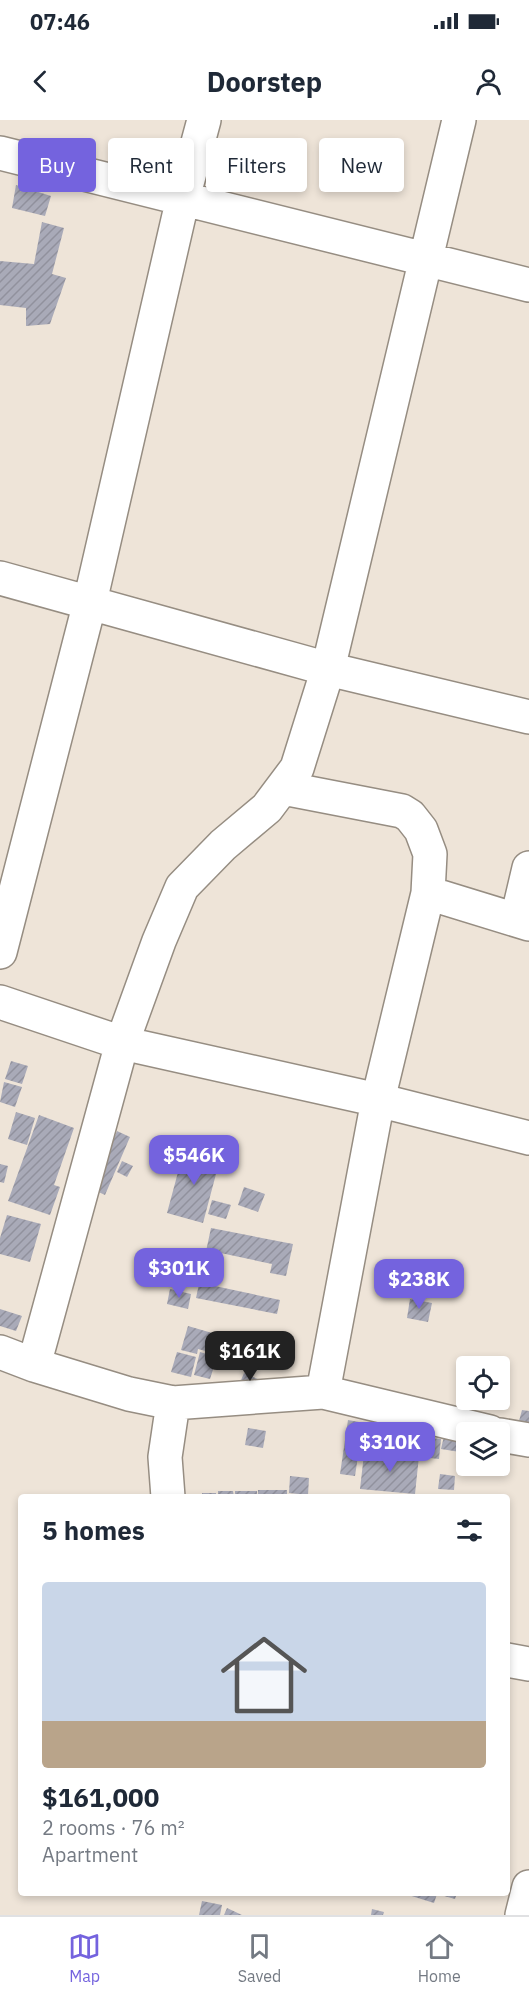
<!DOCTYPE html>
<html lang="en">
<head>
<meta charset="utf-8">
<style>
  body { margin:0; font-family:"IBM Plex Sans",sans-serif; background:#f2f2f3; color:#1f2937; height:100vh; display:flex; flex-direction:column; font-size:22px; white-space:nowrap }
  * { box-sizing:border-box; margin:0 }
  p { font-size:20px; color:#747a83 }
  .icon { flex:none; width:33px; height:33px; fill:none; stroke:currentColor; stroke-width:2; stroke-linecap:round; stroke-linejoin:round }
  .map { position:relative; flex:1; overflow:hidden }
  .sheet { position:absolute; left:18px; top:1374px; width:492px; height:402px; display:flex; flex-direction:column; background:#fff; border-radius:6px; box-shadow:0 3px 9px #0003 }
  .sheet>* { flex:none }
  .banner { position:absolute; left:18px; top:18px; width:494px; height:54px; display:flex; gap:12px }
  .controls { position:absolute; left:456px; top:1236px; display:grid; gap:12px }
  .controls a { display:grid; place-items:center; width:54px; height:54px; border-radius:6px; background:#fff; box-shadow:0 3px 9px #0003; font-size:30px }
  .price { position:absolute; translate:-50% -51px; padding:0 14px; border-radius:12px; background:#7463de; color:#fff; font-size:20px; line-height:39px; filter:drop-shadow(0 2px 3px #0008) }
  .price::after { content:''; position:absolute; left:50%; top:36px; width:18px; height:14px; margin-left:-9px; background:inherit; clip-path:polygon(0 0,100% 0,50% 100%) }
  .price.current { background:#222; color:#fff }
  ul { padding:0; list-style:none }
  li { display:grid; align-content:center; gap:12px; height:318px; padding:0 24px }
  li span { display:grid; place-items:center; height:186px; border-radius:6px; color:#555 }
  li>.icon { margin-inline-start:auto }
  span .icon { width:108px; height:108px; fill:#fffc; stroke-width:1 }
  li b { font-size:26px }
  h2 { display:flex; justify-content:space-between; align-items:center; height:72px; padding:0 24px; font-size:26px }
  .pill { padding:0 21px; border-radius:6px; background:#fff; box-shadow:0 3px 9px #0003; font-size:21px; line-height:54px }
  .pill.current { background:#7463de; color:#fff }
  .status { display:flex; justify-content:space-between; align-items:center; height:42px; padding:0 30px; background:#fff; direction:ltr }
  .status svg { height:16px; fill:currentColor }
  header { display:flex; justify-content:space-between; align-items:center; height:78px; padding:0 24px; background:#fff; font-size:27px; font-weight:800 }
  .tabs { display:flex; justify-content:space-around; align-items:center; height:84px; border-top:2px solid #e0e1e3; background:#fff; font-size:16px; color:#747a83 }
  .tabs a { display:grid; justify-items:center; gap:3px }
  .tabs .current { color:#7463de }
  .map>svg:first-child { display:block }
  .building { fill:url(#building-hatch) }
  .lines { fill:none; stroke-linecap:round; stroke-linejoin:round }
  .minor-casing { stroke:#968d82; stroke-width:36 }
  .minor { stroke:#fff; stroke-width:33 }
</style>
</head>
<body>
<div class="status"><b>07:46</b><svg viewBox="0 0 49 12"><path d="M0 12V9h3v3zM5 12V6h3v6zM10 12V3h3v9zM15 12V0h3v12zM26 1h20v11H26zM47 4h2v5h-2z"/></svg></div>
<header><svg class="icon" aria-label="back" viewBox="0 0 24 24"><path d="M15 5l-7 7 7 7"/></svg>Doorstep<svg class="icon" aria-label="person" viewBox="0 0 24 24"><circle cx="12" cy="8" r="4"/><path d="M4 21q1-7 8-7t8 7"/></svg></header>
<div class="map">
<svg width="529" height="1795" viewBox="0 0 529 1795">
  <defs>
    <pattern id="building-hatch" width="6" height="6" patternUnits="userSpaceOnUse" patternTransform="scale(1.5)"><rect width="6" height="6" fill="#a9aab8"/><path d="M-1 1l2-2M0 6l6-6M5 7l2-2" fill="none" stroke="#91919d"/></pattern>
  </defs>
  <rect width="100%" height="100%" fill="#eee4d8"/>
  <path class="building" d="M16 65 51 76 45 96 12 88Z
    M42 102 64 108 52 154 66 158 50 204 26 206V188L0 185V141L34 144Z
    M11 941 28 946 22 964 5 959Z
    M4 962 22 967 15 987 0 982Z
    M16 992 35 998 27 1025 8 1019Z
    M39 995 74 1008 54 1065 60 1067 50 1095 8 1081Z
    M117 1011 130 1017 105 1075 92 1069Z
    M184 1030 220 1039 203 1103 167 1093Z
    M122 1041 133 1046 127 1057 117 1052Z
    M0 1044 8 1046 4 1063 0 1062Z
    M244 1067 265 1074 258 1092 238 1085Z
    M212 1080 231 1085 226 1099 208 1094Z
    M7 1095 41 1104 30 1142 0 1134V1118Z
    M211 1108 293 1124 286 1156 270 1153 272 1144 216 1132 210 1165 280 1180 277 1194 196 1178Z
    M170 1169 191 1174 188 1189 167 1184Z
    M410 1179 432 1183 428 1202 407 1198Z
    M0 1189 22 1196 16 1211 0 1206Z
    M188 1206 226 1217 221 1235 198 1229 197 1234 181 1230Z
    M177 1232 196 1237 191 1257 171 1252Z
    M200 1232 217 1237 210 1259 194 1255Z
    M244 1253 260 1260 256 1271 239 1265Z
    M522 1290 529 1291V1315L516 1312Z
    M348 1300 370 1304 368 1317 361 1316 355 1356 340 1354Z
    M248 1308 266 1311 263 1328 245 1325Z
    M444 1316 463 1319 460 1332 441 1329Z
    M424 1317 441 1319 439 1339 421 1337Z
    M384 1333 419 1336 415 1374 360 1369 364 1334 384 1336Z
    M500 1338 508 1339 505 1356 468 1349 469 1346H500Z
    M440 1354 455 1356 454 1370 438 1369Z
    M290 1356 309 1358 308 1375 289 1373Z
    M258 1370H287V1377H258Z
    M218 1371H233L234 1377H218Z
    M235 1371H257V1377H235Z
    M202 1373H216V1377H202Z
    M402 1773H457L455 1779 437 1774 434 1783Z
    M202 1781 222 1785 220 1795H199Z
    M227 1788 242 1795H224Z
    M372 1789 384 1792 383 1795H371Z"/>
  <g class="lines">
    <g class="minor-casing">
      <path id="minor" d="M0 33 529 165
        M0 458 328 549 529 597
        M283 668 402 691 410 696 421 710 430 734 428 773 378 980 323 1272
        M428 773 529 804
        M517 799 529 748
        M0 832 90 482 183 78 204 0
        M0 882 122 923 378 980 529 1018
        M0 1232 34 1245 129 1274 173 1283 323 1272 490 1312
        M34 1245 122 923 159 821 182 767 223 725 267 688 297 648 328 549 459 0
        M500 1315 529 1320
        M168 1377 165 1337 173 1283
        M507 1540 529 1544
        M522 1795 529 1767"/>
    </g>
    <use href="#minor" class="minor"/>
  </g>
</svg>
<div class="controls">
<a><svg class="icon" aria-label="locate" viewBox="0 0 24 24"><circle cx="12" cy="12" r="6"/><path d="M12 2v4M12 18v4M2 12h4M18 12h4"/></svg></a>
<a><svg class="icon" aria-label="layers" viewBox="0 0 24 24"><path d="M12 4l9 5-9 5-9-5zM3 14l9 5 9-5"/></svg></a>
</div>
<b class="price" style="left:194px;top:1066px">$546K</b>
<b class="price" style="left:179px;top:1179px">$301K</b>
<b class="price" style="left:419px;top:1190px">$238K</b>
<b class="price current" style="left:250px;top:1262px">$161K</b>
<b class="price" style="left:390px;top:1353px">$310K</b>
<div class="banner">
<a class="pill current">Buy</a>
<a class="pill">Rent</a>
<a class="pill">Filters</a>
<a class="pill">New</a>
</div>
<section class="sheet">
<h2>5 homes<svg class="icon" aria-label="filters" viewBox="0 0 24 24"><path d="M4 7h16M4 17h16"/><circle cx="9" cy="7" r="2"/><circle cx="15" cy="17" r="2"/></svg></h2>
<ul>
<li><span style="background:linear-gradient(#c9d6e8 75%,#b9a48a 0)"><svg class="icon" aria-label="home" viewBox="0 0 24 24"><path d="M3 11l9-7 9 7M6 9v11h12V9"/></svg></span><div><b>$161,000</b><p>2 rooms · 76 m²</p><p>Apartment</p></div></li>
</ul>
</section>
</div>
<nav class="tabs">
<a class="current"><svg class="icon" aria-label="map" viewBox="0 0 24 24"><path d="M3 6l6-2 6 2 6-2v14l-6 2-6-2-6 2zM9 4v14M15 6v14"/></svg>Map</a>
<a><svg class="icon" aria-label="saved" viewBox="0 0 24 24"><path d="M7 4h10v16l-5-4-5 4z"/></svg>Saved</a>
<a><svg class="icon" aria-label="home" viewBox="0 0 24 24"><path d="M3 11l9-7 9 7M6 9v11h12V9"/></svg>Home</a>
</nav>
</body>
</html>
